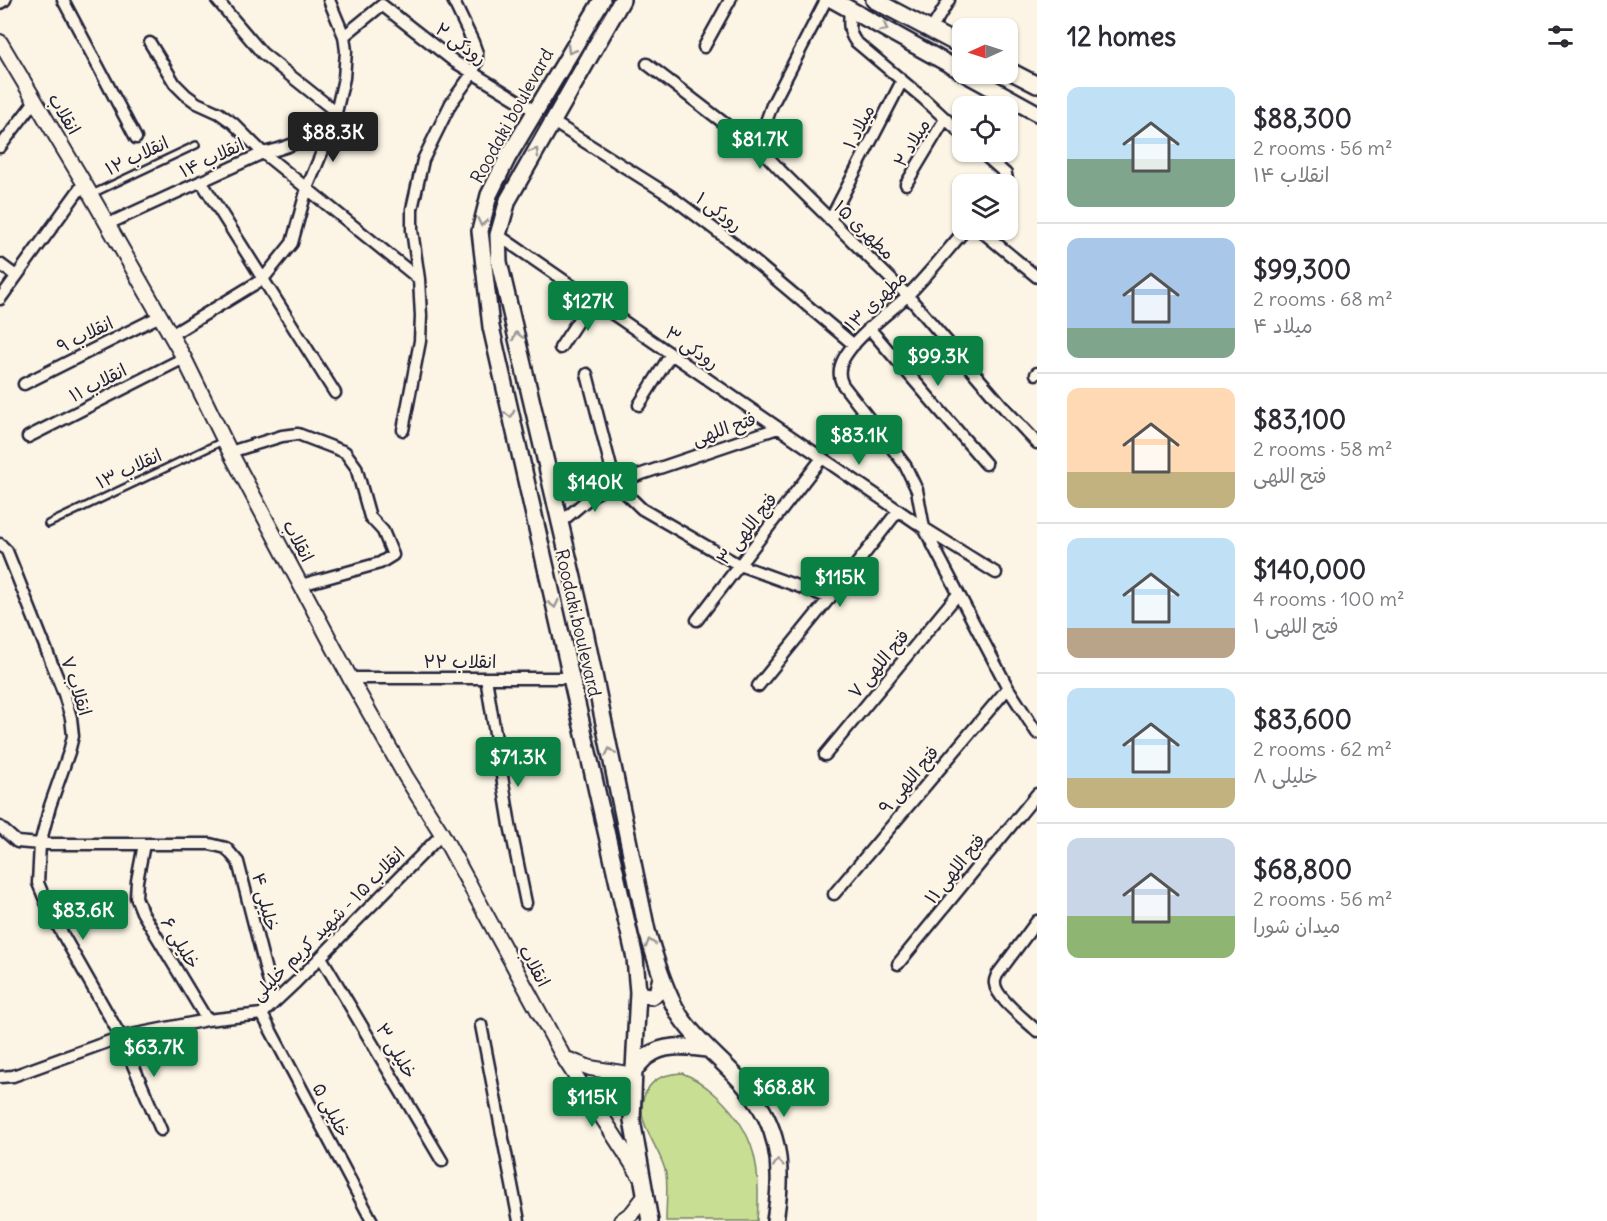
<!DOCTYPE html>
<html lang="en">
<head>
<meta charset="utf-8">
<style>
  body { margin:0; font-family:Delius,"Playpen Sans Arabic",sans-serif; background:#f7f7f7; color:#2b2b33; height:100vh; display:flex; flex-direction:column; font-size:22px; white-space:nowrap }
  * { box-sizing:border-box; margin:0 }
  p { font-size:20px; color:#7c7c81 }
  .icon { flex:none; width:33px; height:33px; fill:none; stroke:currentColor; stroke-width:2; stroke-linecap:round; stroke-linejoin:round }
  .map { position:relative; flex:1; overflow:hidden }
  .panel { display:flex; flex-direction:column; background:#fff; width:570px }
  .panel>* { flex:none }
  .needle { width:39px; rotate:267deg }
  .controls { position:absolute; left:952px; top:18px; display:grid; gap:12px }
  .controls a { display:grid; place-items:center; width:66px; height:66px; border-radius:12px; background:#fff; box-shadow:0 2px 4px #0004; font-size:30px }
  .price { position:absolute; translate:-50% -51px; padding:0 14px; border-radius:6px; background:#0b8043; color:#fff; font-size:20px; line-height:39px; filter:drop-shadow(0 2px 3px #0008) }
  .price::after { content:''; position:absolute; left:50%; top:36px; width:18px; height:14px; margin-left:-9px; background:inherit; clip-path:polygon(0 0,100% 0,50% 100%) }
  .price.current { background:#222; color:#fff }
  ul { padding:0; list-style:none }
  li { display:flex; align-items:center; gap:18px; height:150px; padding:0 30px }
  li+li { border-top:2px solid #e1e1e2 }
  li span { display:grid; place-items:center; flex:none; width:168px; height:120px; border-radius:12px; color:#555 }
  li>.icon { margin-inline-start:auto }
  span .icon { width:72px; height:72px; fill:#fffc; stroke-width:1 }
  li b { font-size:26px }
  h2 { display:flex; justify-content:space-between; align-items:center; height:72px; padding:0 30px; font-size:26px }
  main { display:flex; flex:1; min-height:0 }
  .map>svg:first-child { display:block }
  .green { fill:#c7de93; stroke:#748067; stroke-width:1.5 }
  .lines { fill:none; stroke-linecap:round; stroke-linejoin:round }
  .service-casing { stroke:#22223b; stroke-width:10 }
  .minor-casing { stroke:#22223b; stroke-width:15 }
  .tertiary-casing { stroke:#22223b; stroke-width:18 }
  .secondary-casing { stroke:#22223b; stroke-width:20 }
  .service { stroke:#fcf5e5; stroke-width:5 }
  .minor { stroke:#fcf5e5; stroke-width:10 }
  .tertiary { stroke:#fcf5e5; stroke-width:14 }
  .secondary { stroke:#fcf5e5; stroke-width:15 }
  .oneway { stroke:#9a9698 }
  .labels { text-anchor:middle; stroke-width:4.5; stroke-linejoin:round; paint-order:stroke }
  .street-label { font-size:18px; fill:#22223b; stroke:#fcf5e5 }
</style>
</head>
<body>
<main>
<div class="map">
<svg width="1037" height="1221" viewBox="0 0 1037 1221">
  <rect width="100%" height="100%" fill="#fcf5e5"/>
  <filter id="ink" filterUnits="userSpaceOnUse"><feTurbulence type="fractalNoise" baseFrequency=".0167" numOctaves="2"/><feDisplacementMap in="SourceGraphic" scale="12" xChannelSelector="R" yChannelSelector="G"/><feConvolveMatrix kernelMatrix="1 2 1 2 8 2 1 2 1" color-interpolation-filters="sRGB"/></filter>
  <g filter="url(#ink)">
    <path class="green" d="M682 1073C696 1078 706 1086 717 1096 757 1133 761 1170 757 1221H666C666 1206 668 1189 666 1174 661 1145 627 1117 649 1087 657 1076 669 1074 682 1073Z"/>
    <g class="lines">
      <g class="service-casing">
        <path id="service" d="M92 194 196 145
          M48 524 223 441"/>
      </g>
      <g class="minor-casing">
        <path id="minor" d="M63 0 136 138
          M217 0 262 53 336 112
          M826 0 772 105 763 130V143L767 156 780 170 908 296 1006 410 1037 443
          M0 3 5 0
          M850 9C849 22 848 31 855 41L924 99 963 135
          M931 30 949 0
          M344 36 382 5 455 62 535 111
          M150 43 175 84 186 95 197 103 219 113 233 123 263 153 419 279
          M704 47 730 0
          M647 64 767 156
          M553 122 669 195 734 244 854 345
          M0 147 35 101
          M981 152 1006 174 1007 180 1004 184
          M201 181 335 393
          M906 184 945 119
          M830 220 902 81
          M108 224 263 153C288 148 310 138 333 126
          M965 230C946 252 928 275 907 296 890 313 835 350 840 376 840 378 842 383 843 385L905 465 917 490 924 528 1008 688 1037 733
          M980 230 1037 277
          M498 235 924 528 996 573
          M0 264 16 276
          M0 299 84 183
          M869 328 986 464
          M171 335 263 279 292 243 307 188 333 126 344 78 346 51 344 36 329 0
          M560 348 592 299
          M587 374 615 483
          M1036 374 1037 373
          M24 384 160 316
          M639 405 671 354
          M403 430 420 341 421 316 419 279 412 230V209L423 160 451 103 472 74 477 62V53L473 42 453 0
          M28 437 184 358
          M230 452 282 436 298 434 345 452 356 467 370 517 383 531 393 555 380 563 301 585
          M549 472 587 481 615 483
          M615 483 642 509 739 565 830 598
          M561 522 593 495 615 483 778 428
          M0 544 7 551 64 694 71 718 73 736 69 752 50 806 40 844 38 883 51 914 121 1037 161 1130
          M697 620 822 458
          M350 678H571
          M486 678 510 825 526 903
          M758 686 848 575 898 511
          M825 755 958 594
          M0 827 17 842 40 844H210L226 848 238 862 274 1002
          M144 844 137 881 136 897 142 912 207 1020
          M834 894 1008 688
          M1037 921 997 975C996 978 994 981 995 984 996 998 1027 1021 1037 1031
          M321 957 442 1161
          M898 964 1037 794
          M262 1014 372 1221
          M481 1025 519 1221
          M0 1077 13 1076 121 1037 207 1020 262 1014 296 982 442 834"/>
      </g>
      <g class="tertiary-casing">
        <path id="tertiary" d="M0 42 84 183 184 358 230 452 350 678 406 777 442 834 564 1058 642 1179
          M564 1058 590 1068 634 1075
          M621 1221 632 1213 646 1195"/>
      </g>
      <g class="secondary-casing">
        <path id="secondary" d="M602 0 508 157 489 195 480 231 491 327 635 958 638 992 634 1070
          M622 0 508 200 498 235 499 262 581 612 647 931C656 960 664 990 680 1016 694 1037 713 1053 730 1070 761 1100 779 1131 779 1175 780 1190 777 1206 775 1221
          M833 0 963 72
          M874 0 963 47
          M1008 70 1037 85
          M966 74 1037 113
          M638 992 642 995 652 996 657 993 661 978
          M650 1221 632 1120 634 1070C639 1065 643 1059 648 1056 665 1043 687 1047 707 1049"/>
      </g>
      <use href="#service" class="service"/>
      <use href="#minor" class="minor"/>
      <use href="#tertiary" class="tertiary"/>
      <use href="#secondary" class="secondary"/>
    </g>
    <defs><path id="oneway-chevron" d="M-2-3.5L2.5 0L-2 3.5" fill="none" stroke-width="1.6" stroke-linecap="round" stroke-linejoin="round" transform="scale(1.5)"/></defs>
    <g class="oneway">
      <use href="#oneway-chevron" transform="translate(884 28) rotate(29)"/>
      <use href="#oneway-chevron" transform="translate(571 50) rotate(121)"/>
      <use href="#oneway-chevron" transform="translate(535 152) rotate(-59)"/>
      <use href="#oneway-chevron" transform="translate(482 222) rotate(103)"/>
      <use href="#oneway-chevron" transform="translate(517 336) rotate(-104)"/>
      <use href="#oneway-chevron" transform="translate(510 414) rotate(78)"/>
      <use href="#oneway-chevron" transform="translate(554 604) rotate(77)"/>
      <use href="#oneway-chevron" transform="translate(610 752) rotate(-102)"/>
      <use href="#oneway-chevron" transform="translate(650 943) rotate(-107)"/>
      <use href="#oneway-chevron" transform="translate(778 1163) rotate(-96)"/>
    </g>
  </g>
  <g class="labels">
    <g class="street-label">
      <text transform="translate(461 44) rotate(36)" y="6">رودکی ۲</text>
      <text transform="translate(64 114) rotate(59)" y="6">انقلاب</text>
      <text transform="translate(512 116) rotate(-61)" y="6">Roodaki boulevard</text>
      <text transform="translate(859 127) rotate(-63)" y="6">میلاد ۱</text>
      <text transform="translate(912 143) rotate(-59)" y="6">میلاد ۲</text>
      <text transform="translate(137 156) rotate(-25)" y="6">انقلاب ۱۲</text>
      <text transform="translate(212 158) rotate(-25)" y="6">انقلاب ۱۴</text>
      <text transform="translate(719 212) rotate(37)" y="6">رودکی ۱</text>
      <text transform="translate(864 230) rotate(44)" y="6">مطهری ۱۵</text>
      <text transform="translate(876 301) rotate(-44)" y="6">مطهری ۱۳</text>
      <text transform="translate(85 335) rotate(-26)" y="6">انقلاب ۹</text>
      <text transform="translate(692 348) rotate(35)" y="6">رودکی ۳</text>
      <text transform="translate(98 383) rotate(-27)" y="6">انقلاب ۱۱</text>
      <text transform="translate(724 429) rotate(-19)" y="6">فتح اللهی</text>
      <text transform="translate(129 469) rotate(-25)" y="6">انقلاب ۱۳</text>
      <text transform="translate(747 529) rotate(-52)" y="6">فتح اللهی ۳</text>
      <text transform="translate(298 541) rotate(62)" y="6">انقلاب</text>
      <text transform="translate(578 623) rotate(77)" y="6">Roodaki boulevard</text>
      <text x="460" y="668">انقلاب ۲۲</text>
      <text transform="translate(879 664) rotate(-50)" y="6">فتح اللهی ۷</text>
      <text transform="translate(76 686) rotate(72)" y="6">انقلاب ۷</text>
      <text transform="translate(909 780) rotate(-50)" y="6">فتح اللهی ۹</text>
      <text transform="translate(955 869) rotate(-51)" y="6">فتح اللهی ۱۱</text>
      <text transform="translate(265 902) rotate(76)" y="6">خلیلی ۴</text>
      <text transform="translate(328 924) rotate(-45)" y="6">انقلاب ۱۵ - شهید کریم خلیلی</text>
      <text transform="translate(180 943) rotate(59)" y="6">خلیلی ۶</text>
      <text transform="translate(534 966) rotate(61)" y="6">انقلاب</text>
      <text transform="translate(396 1051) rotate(59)" y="6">خلیلی ۳</text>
      <text transform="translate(331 1110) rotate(62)" y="6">خلیلی ۵</text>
    </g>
  </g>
</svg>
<div class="controls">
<a><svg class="needle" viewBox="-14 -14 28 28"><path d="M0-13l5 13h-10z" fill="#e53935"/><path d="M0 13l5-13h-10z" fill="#7c7c81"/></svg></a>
<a><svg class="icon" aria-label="locate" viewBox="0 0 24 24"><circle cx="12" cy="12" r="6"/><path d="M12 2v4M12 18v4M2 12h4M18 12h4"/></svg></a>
<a><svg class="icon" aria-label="layers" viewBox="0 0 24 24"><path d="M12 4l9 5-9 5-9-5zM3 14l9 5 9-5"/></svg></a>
</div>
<b class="price current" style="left:333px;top:163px">$88.3K</b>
<b class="price" style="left:760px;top:170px">$81.7K</b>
<b class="price" style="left:588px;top:332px">$127K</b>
<b class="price" style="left:938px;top:387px">$99.3K</b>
<b class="price" style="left:859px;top:466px">$83.1K</b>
<b class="price" style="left:595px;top:513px">$140K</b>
<b class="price" style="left:840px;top:608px">$115K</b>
<b class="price" style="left:518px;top:788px">$71.3K</b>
<b class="price" style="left:83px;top:941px">$83.6K</b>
<b class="price" style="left:154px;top:1078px">$63.7K</b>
<b class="price" style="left:784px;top:1118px">$68.8K</b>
<b class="price" style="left:592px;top:1128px">$115K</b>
</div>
<section class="panel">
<h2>12 homes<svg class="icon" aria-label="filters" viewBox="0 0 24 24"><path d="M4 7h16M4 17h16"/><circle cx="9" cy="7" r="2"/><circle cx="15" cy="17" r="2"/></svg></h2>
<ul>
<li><span style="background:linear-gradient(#bfe0f5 60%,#7fa58c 0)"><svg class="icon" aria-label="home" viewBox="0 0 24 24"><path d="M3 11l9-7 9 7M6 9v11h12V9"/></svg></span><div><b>$88,300</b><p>2 rooms · 56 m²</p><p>انقلاب ۱۴</p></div></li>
<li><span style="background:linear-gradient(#a9c7e8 75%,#7fa58c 0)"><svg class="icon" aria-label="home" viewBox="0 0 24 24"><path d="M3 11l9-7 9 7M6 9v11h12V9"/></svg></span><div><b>$99,300</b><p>2 rooms · 68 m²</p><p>میلاد ۴</p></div></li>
<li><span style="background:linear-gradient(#ffd9b3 70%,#c2b280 0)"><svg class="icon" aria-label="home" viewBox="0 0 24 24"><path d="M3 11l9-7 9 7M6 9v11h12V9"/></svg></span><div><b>$83,100</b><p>2 rooms · 58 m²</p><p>فتح اللهی</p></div></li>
<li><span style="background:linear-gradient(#bfe0f5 75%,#b9a48a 0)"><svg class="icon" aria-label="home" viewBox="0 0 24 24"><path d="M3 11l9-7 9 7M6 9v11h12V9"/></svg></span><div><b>$140,000</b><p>4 rooms · 100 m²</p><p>فتح اللهی ۱</p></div></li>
<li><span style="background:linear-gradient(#bfe0f5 75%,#c2b280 0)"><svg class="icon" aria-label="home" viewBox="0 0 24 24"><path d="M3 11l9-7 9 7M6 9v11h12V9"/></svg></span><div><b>$83,600</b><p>2 rooms · 62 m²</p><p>خلیلی ۸</p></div></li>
<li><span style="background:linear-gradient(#c9d6e8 65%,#8fb573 0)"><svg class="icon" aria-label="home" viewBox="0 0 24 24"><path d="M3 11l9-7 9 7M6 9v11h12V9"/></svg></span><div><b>$68,800</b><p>2 rooms · 56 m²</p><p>میدان شورا</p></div></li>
</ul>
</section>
</main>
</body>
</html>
